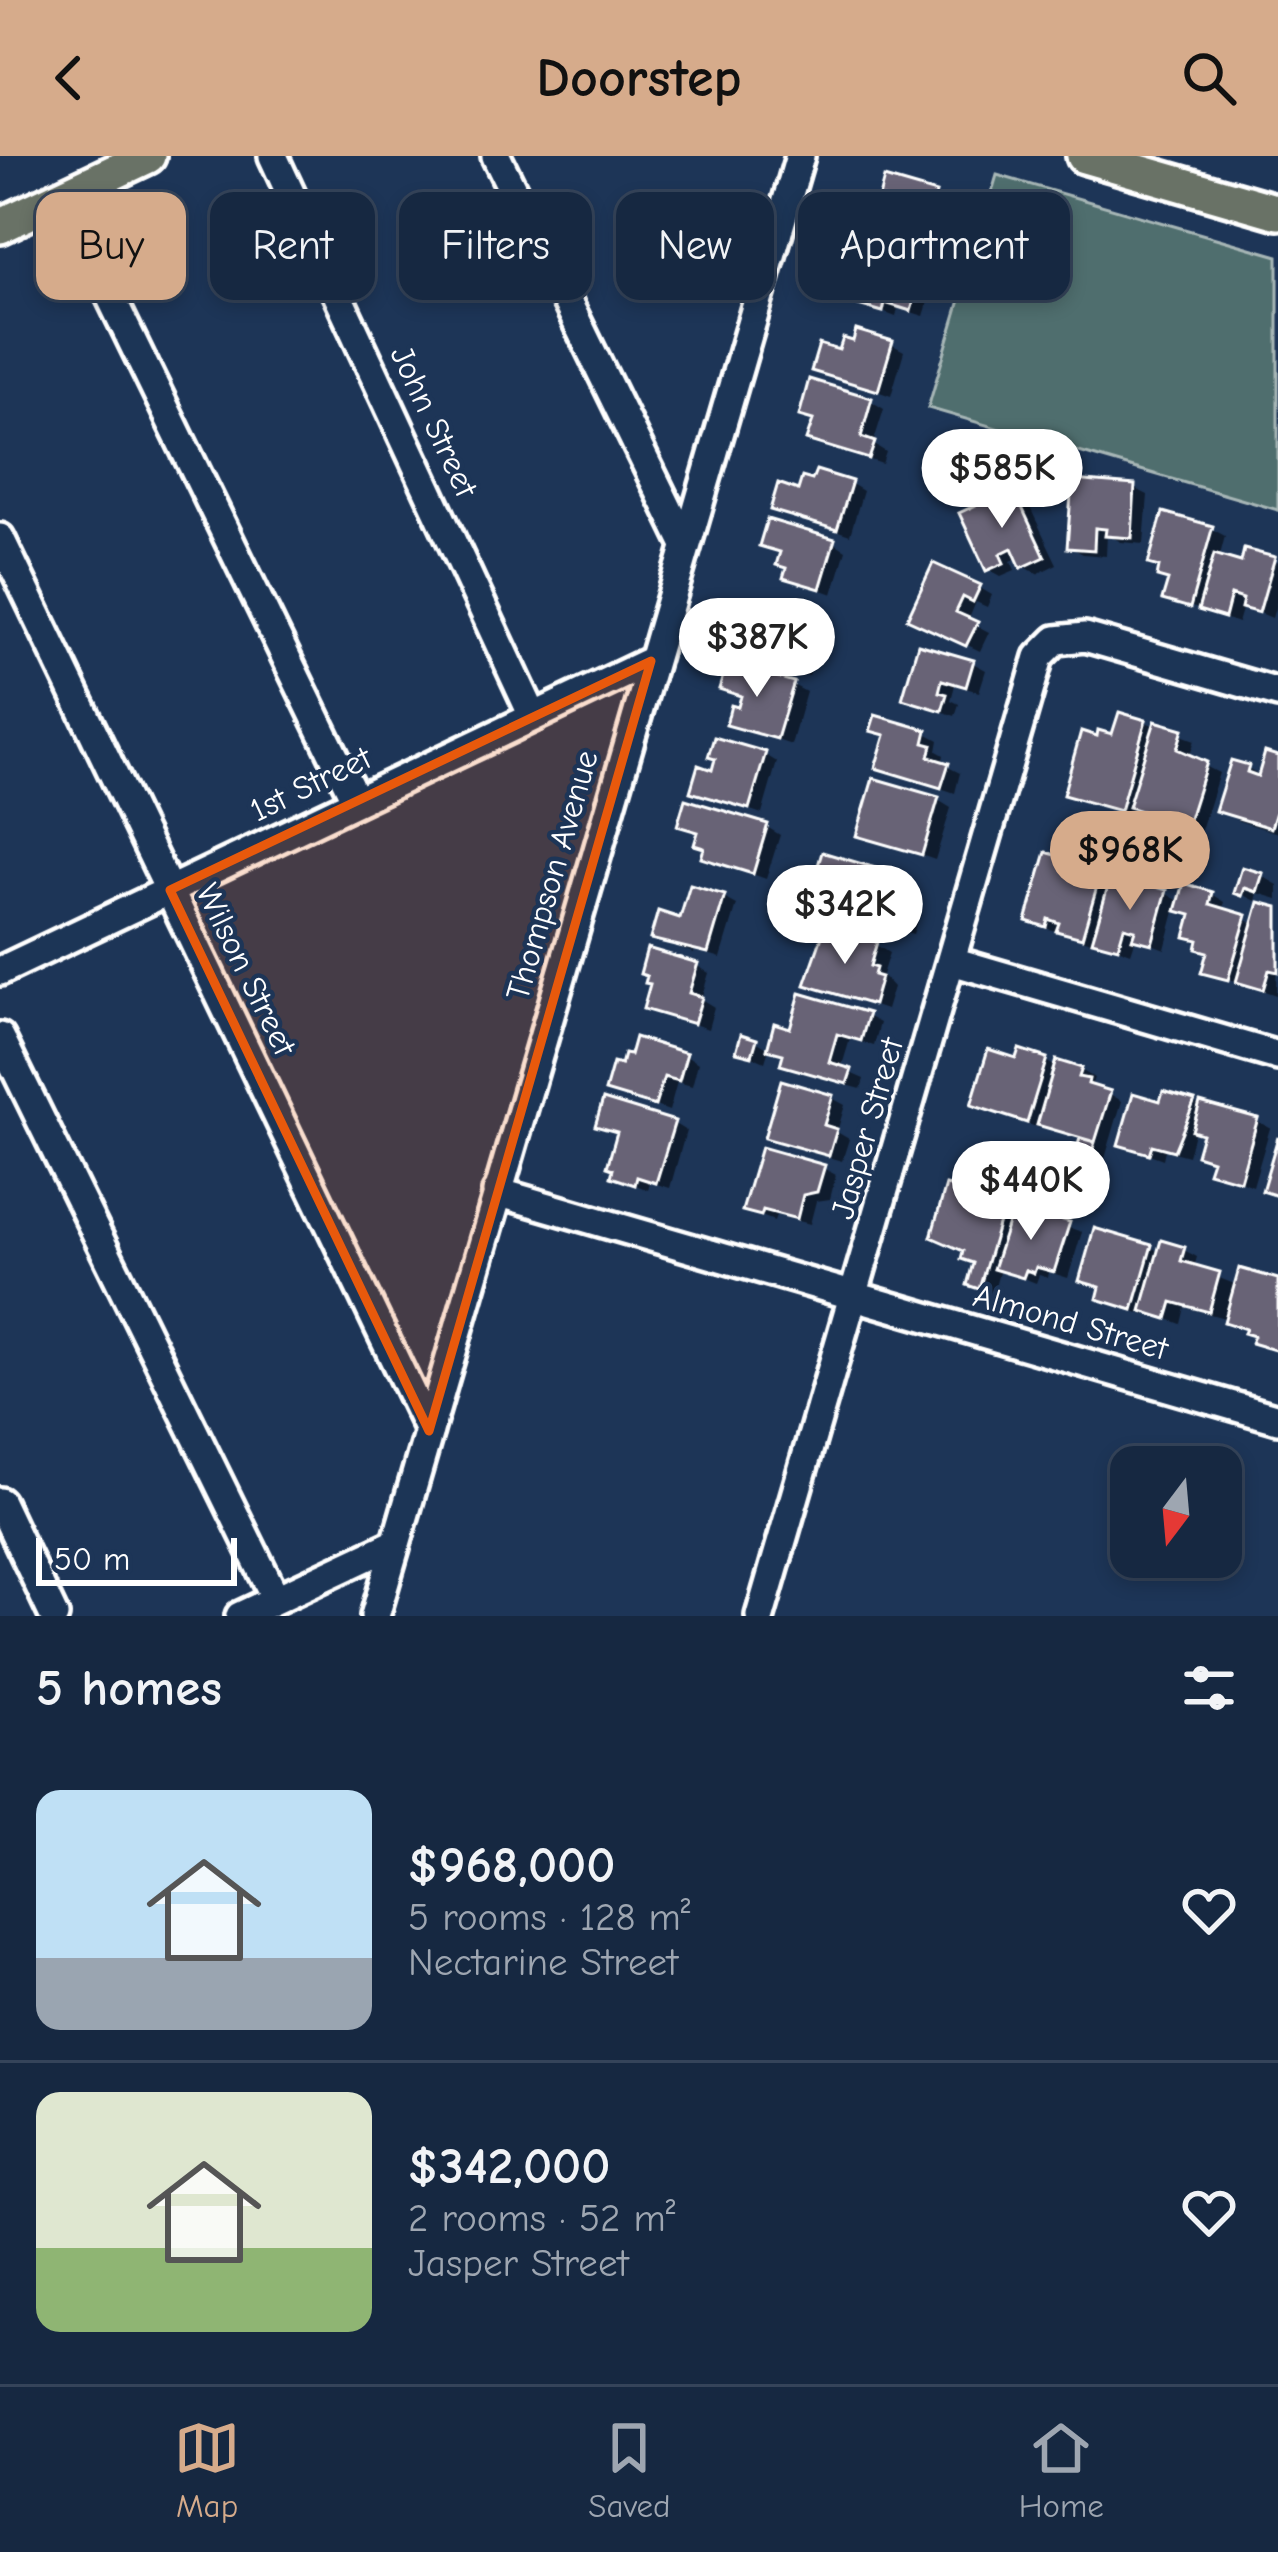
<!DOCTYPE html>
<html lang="en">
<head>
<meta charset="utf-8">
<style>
  body { margin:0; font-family:"Comic Neue",sans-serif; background:#23344c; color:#f1f3f6; height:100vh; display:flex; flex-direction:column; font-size:45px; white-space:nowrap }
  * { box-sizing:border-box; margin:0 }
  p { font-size:39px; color:#9ea6b1 }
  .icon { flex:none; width:66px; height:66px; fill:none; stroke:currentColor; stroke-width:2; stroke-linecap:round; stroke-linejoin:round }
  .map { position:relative; height:1460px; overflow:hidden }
  .side { display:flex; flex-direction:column; background:#162841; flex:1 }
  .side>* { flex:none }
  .hud { position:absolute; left:36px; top:36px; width:1206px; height:108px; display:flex; gap:24px }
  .needle { width:78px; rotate:196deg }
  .tools { position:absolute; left:1110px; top:1290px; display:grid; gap:24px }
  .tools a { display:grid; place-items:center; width:132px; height:132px; border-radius:24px; background:#162841; box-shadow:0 6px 18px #0003,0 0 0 3px #35445a; font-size:60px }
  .scale { position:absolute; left:36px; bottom:30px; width:201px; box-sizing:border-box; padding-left:12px; border:6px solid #fff; border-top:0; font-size:33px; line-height:42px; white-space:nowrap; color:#fff; -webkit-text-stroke:9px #1d3557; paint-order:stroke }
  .price { position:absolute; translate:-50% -102px; padding:0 27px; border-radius:42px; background:#fff; color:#222; font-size:39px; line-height:78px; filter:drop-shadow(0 3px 6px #0008) }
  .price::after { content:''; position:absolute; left:50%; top:72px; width:36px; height:27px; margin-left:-18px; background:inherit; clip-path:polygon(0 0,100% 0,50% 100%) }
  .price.current { background:#d6ab8b; color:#111 }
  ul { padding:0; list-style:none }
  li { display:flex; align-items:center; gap:36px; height:300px; padding:0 36px }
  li+li { border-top:3px solid #35445a }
  li span { display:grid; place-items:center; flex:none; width:336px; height:240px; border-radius:24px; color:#555 }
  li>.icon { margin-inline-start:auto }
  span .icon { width:144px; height:144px; fill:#fffc; stroke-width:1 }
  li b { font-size:51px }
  h2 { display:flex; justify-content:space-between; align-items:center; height:144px; padding:0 36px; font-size:51px }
  .tag { padding:0 42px; border-radius:24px; background:#162841; box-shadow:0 6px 18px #0003,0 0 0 3px #35445a; font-size:42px; line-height:108px }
  .tag.current { background:#d6ab8b; color:#111 }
  header { display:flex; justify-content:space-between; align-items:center; height:156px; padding:0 36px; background:#d6ab8b; color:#111; font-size:54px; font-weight:600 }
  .menu { display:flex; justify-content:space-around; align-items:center; height:168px; border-top:3px solid #35445a; background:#162841; font-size:33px; color:#9ea6b1 }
  .menu a { display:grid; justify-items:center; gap:6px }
  .menu .current { color:#d6ab8b }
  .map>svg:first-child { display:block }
  .green { fill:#4f6e6e; stroke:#a7b6b6; stroke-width:3 }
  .shadow { fill:#0007 }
  .building { fill:#686376; stroke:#fff; stroke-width:3 }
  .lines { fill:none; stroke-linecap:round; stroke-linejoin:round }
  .minor-casing { stroke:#fff; stroke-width:36 }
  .major-casing { stroke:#fff; stroke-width:42 }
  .minor { stroke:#1d3557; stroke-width:27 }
  .major { stroke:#697266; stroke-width:33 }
  .marked { fill:#e8590c; fill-opacity:0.2; stroke:#e8590c; stroke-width:9; stroke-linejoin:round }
  .labels { text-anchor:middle; stroke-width:9; stroke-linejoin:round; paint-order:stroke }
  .street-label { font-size:33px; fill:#fff; stroke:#1d3557 }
</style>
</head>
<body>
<header><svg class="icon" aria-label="back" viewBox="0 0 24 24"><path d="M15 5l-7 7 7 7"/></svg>Doorstep<svg class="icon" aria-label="search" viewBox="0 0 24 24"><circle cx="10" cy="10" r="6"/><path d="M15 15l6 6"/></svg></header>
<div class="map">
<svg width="1278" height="1460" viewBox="0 0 1278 1460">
  <rect width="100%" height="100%" fill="#1d3557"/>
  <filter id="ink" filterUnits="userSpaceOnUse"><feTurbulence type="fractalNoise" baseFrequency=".00833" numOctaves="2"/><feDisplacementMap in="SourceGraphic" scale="24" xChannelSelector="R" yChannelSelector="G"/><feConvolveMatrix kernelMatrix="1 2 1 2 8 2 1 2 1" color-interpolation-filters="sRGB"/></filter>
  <g filter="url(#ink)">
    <path class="green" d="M997 19 1278 100V354L928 252Z"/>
    <path class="shadow" d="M935 40 948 48 933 98 857 73Z
      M852 86 938 115 924 160 898 152 896 161 851 144 862 135 867 119 845 109Z
      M891 188 904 195 891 240 814 213 841 198Z
      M871 245 884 253 873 288 886 296 882 308 810 283 815 266 802 258Z
      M850 327 863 335 850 379 773 353 800 338Z
      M1134 332 1148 339 1144 388 1121 386 1107 378 1106 400 1083 398 1070 391Z
      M1013 336 1026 343 1057 408 1037 418 1024 410 1020 401 1011 405 1015 414 1001 420 988 413Z
      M1212 373 1225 380 1219 403 1243 410 1278 406V442L1272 462 1243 450 1238 467 1166 442Z
      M833 386 846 394 833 438 787 421 789 413 783 398 763 389Z
      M980 432 992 439 987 451 976 446 968 465 989 476 980 495 911 462Z
      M812 460 825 468 809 520 732 494Z
      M973 507 986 514 979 536 955 529 951 544 959 548 955 560 905 542Z
      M793 529 806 536 791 589 729 567 744 542 722 532Z
      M1145 566 1195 584 1189 602 1219 617 1201 674 1185 672 1198 680 1194 691 1177 685 1182 668 1135 651 1133 660 1067 637 1083 579 1114 582Z
      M874 573 926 577 939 584 937 595 944 599 942 608 960 617 955 637 879 611 888 581Z
      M764 598 777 606 762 658 694 635Z
      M1278 603V677L1239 665 1219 654 1248 612 1261 620Z
      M938 644 951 652 935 704 860 678Z
      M681 669 767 671 780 679 766 723 705 701 707 693 700 678Z
      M1101 715 1114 723 1111 734 1165 737 1181 746 1212 738 1225 746 1222 755 1256 768 1278 754 1276 839 1205 815 1210 797 1188 779 1193 762 1176 752 1165 793 1136 782 1131 797 1096 784 1095 787 1042 771 1029 764Z
      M885 718 898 725 895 734 903 739 901 746 920 755 913 778 824 752 811 744Z
      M1262 720 1278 729V743L1258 737 1256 745 1238 736Z
      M724 742 737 749 721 802 695 794 694 797 653 782Z
      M876 789 889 797 882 819 893 831 886 854 809 828Z
      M696 809 709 817 701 843 714 851 708 873 647 852Z
      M867 860 880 867 874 890 850 883 841 913 864 923 861 933 796 915 784 908 786 899 770 892 792 876Z
      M756 885 769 893 765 906 740 895Z
      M686 899 698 907 692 930 677 926 669 955 608 933Z
      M1018 905H1046L1057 912 1081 914 1094 922 1092 928 1122 945 1101 1016 1076 1005 1083 984 1041 968 1040 972 987 955 974 948Z
      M832 942 845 949 837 976 849 983 842 1005 781 988 768 980Z
      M1193 947 1257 965 1270 972 1253 1030 1212 1015 1214 1006 1199 998 1204 980 1194 977 1188 1000 1165 994 1163 1003 1122 988 1162 949Z
      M673 967 686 975 670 1032 650 1026 648 1034 614 1020 620 978 598 968Z
      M823 1012 836 1019 830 1043 816 1045 810 1068 776 1059 774 1065 746 1054Z
      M1008 1012 1021 1019 1016 1033 995 1023Z
      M1004 1049 1082 1076 1068 1122 1049 1116 1048 1122 1039 1119 1036 1127 1000 1113 993 1138 970 1128Z
      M1151 1091 1161 1097 1184 1094 1197 1101 1194 1112 1237 1129 1278 1126V1196L1255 1186 1257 1180 1228 1163 1185 1151 1181 1168 1147 1155 1146 1159 1113 1149 1100 1142 1103 1133 1083 1124Z"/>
    <path class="building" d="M884 22 936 37 920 93 853 74 861 47 884 54 887 43 879 41Z
      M850 82 926 105 911 155 885 147 883 156 848 146V133L854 129 860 131 864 117 842 110Z
      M856 174 893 185 878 235 811 215 819 188 839 194 843 182 853 185Z
      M809 223 872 242 861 281 875 286 869 303 806 284 813 264 799 260Z
      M816 314 852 325 837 374 770 354 778 327 798 334 802 321 812 324Z
      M1072 324 1135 329 1132 382 1105 380 1106 373 1095 372 1094 394 1067 392Z
      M1013 332 1045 401 1021 412 1012 392 1000 398 1004 407 986 415 959 357Z
      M1163 356 1213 370 1190 452 1162 444 1168 424 1157 421 1159 411 1148 408Z
      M767 363 835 383 820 433 783 422 786 412 776 409 780 396 759 390Z
      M1244 393 1275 401 1259 457 1241 452 1243 443 1231 439 1225 462 1198 454 1214 398 1241 406Z
      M933 407 981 429 973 446 963 441 956 456 978 466 966 490 907 463Z
      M761 442 813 458 796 515 729 495 737 468 759 475 762 464 755 462Z
      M918 488 974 504 966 531 942 524 939 536 947 538 942 555 902 543Z
      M727 507 794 526 777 583 726 569 731 549 738 551 741 540 719 533Z
      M1119 556 1146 564 1120 655 1063 639 1081 575 1097 580 1098 574 1112 578Z
      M875 559 927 574 924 587 932 589 929 601 949 607 941 632 875 612 885 579 870 575Z
      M1155 565 1183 573 1177 593 1207 606 1187 669 1128 651Z
      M714 581 766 596 749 653 690 636 698 609 712 614 715 603 708 601Z
      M1265 596 1278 600V649L1271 672 1215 655 1231 604 1249 609 1247 616 1258 620Z
      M873 622 939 641 922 699 856 680Z
      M685 643 768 668 753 718 701 702 704 692 694 689 698 676 677 670Z
      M1179 669 1194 674 1188 691 1174 686Z
      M822 696 886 715 883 726 892 729 889 739 908 745 900 773 807 746Z
      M1046 696 1102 713 1082 782 1056 775 1059 767 1048 763 1046 771 1026 765Z
      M1242 711 1263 717 1257 736 1245 732 1242 740 1234 737Z
      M1120 721 1167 734 1152 788 1132 783 1135 774 1124 771 1118 792 1092 785 1108 730 1117 732Z
      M1184 727 1213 736 1210 748 1247 759 1228 824 1201 817 1207 796 1196 793 1198 784 1185 781 1191 759 1176 755Z
      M690 729 725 739 708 797 650 783 658 755 680 762Z
      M1259 746 1278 751V816L1269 814 1263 834 1236 826Z
      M825 772 877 786 870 810 876 812 874 819 881 821 873 849 805 829Z
      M647 792 698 807 689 837 702 841 694 868 643 853 650 828 645 827 647 820 640 818Z
      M800 837 869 857 861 885 837 878 829 906 852 913 847 928 780 909 783 898 767 894 774 867 790 872Z
      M741 878 757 883 752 900 736 896Z
      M635 881 687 897 679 925 664 921 655 950 605 935 613 907 621 909 624 898 630 899Z
      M988 893 1016 902 1019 893 1047 902 1027 967 971 949Z
      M1056 904 1082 912 1079 921 1089 923 1088 928 1111 935 1095 986 1037 969Z
      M781 924 833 939 824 969 837 973 829 1000 764 982Z
      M1163 935 1195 944 1174 995 1152 989 1149 998 1118 989 1133 937 1160 945Z
      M603 943 675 965 656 1027 637 1021 635 1029 611 1021 613 1013 607 1011 617 976 595 970Z
      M1200 946 1258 962 1240 1025 1208 1016 1212 1004 1196 999 1202 978 1192 975Z
      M1278 981V1040L1262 1035Z
      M1080 982 1095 986 1087 1011 1073 1006Z
      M761 991 825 1009 817 1036 803 1039 797 1063 763 1054 761 1060 742 1055Z
      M997 1005 1009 1009 1003 1028 991 1024Z
      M946 1029 1005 1046 979 1133 967 1129 973 1107 961 1103 963 1095 931 1081Z
      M1014 1049 1070 1066 1054 1116 1036 1111 1034 1117 1026 1114 1023 1122 993 1113Z
      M1094 1072 1152 1089 1133 1154 1097 1143 1100 1131 1079 1125Z
      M1161 1084 1185 1091 1181 1105 1220 1116 1209 1156 1172 1146 1167 1163 1141 1155Z
      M1239 1112 1278 1123V1195L1251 1187 1254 1180 1244 1177 1246 1173 1224 1166Z"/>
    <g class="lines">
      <g class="minor-casing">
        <path id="minor" d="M273 0 533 560
          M496 0 685 387
          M62 41 356 645
          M0 382 429 1275
          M952 805 1278 900
          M0 815 651 505
          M0 881 276 1443
          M497 1036 1278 1263
          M0 1346 54 1460
          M240 1460 396 1387
          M375 1460 800 0
          M760 1460 1039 501 1056 484 1085 481 1278 537"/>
      </g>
      <g class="major-casing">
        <path id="major" d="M1084 0 1278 56
          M0 70 148 0"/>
      </g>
      <use href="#minor" class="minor"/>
      <use href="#major" class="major"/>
    </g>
  </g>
  <path class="marked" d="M651 505 429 1275 170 734Z"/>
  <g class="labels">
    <g class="street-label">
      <text transform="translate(435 265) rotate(65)" y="12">John Street</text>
      <text transform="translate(310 627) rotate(-26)" y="12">1st Street</text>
      <text transform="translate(551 719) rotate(-74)" y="12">Thompson Avenue</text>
      <text transform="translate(247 813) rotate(64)" y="12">Wilson Street</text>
      <text transform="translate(866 972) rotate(-74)" y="12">Jasper Street</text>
      <text transform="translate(1071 1165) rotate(16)" y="12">Almond Street</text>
    </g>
  </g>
</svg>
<div class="tools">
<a><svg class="needle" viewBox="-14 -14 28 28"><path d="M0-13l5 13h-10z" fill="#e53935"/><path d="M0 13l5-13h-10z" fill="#9ea6b1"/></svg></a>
</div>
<div class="scale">50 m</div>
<b class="price" style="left:1002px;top:375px">$585K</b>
<b class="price" style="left:757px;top:544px">$387K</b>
<b class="price current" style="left:1130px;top:757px">$968K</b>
<b class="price" style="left:845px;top:811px">$342K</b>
<b class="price" style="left:1031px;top:1087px">$440K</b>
<div class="hud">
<a class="tag current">Buy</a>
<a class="tag">Rent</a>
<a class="tag">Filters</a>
<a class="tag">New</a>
<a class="tag">Apartment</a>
</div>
</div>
<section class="side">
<h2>5 homes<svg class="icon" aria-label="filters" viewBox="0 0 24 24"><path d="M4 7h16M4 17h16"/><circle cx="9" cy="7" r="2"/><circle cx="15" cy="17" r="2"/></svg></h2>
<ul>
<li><span style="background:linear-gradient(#bfe0f5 70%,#9aa5b1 0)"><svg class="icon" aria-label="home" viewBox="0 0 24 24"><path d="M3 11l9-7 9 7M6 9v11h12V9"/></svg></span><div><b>$968,000</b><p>5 rooms · 128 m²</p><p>Nectarine Street</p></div><svg class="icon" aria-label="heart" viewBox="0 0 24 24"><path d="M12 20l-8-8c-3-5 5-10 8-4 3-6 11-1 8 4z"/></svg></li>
<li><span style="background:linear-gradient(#dfe7d0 65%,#8fb573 0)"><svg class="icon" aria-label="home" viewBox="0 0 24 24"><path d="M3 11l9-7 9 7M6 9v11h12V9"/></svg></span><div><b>$342,000</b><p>2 rooms · 52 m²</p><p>Jasper Street</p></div><svg class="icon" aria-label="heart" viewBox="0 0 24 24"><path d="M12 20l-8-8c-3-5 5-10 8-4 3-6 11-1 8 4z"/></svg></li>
</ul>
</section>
<nav class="menu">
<a class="current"><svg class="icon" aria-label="map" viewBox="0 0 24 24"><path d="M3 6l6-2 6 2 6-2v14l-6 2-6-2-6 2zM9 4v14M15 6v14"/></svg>Map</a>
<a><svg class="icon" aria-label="saved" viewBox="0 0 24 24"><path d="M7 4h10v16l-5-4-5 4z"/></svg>Saved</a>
<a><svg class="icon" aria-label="home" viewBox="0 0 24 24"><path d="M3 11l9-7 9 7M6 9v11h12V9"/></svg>Home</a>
</nav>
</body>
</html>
